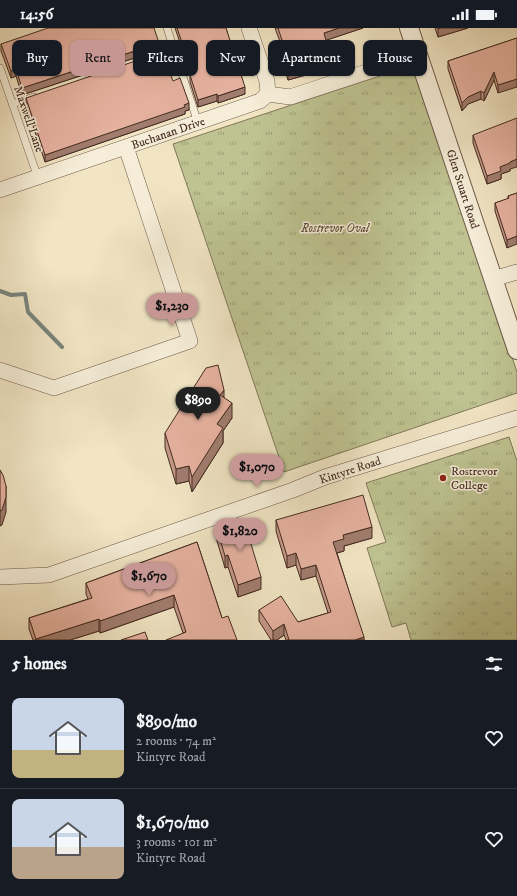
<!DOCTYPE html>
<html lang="en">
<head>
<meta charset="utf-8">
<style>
  body { margin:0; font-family:"IM FELL DW Pica",serif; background:#242831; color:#f1f3f6; height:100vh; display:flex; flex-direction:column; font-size:15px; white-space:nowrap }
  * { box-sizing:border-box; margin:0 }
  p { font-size:13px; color:#9ea1a6 }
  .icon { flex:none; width:22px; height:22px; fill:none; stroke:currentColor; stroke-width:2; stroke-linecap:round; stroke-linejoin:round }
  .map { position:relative; height:612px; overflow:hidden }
  .drawer { display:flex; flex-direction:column; background:#171b24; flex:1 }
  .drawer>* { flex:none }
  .top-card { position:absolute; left:12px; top:12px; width:493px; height:36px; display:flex; gap:8px }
  .price { position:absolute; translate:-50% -34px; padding:0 9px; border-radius:14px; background:#c59692; color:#111; font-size:13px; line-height:26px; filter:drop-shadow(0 1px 2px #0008) }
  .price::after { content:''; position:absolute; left:50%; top:24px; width:12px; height:9px; margin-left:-6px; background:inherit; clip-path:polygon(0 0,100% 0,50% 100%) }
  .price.active { background:#222; color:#fff }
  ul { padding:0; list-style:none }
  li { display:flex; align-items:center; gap:12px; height:100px; padding:0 12px }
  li+li { border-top:1px solid #363941 }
  li span { display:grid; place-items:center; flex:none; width:112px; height:80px; border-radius:8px; color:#555 }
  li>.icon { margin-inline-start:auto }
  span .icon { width:48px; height:48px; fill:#fffc; stroke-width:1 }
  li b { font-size:17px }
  h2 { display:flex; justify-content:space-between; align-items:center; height:48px; padding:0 12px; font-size:17px }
  .pill { padding:0 14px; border-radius:8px; background:#171b24; box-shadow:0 1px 3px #0004; font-size:14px; line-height:36px }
  .pill.active { background:#c59692; color:#111 }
  .status { display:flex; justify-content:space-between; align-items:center; height:28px; padding:0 20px; background:#171b24; direction:ltr }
  .status svg { height:11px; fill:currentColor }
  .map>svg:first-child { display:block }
  .park { fill:url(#park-tufts); stroke:#817859 }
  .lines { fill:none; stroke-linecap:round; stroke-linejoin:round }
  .stream { stroke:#79847d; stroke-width:4 }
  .service-casing { stroke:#6f5a4a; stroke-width:8 }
  .minor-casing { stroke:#6f5a4a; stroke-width:16 }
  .tertiary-casing { stroke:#6f5a4a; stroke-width:20 }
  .service { stroke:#f6eed9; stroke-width:7 }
  .minor { stroke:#f6eed9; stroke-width:15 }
  .tertiary { stroke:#f6eed9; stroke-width:18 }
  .wall { fill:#c6998a; stroke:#442c21 }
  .shaded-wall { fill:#a17d70; stroke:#442c21 }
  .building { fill:#e6b2a0; stroke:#442c21 }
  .poi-dot { fill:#8f2418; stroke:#f6eed9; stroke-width:1.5 }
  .labels { text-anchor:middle; stroke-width:3; stroke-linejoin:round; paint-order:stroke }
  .street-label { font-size:12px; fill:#442c21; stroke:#f6eed9 }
  .park-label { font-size:12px; font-style:italic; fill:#5c4a37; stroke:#f6eed9 }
  .poi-label { font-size:12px; fill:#442c21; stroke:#f6eed9; text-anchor:start }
</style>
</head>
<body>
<div class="status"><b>14:56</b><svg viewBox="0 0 49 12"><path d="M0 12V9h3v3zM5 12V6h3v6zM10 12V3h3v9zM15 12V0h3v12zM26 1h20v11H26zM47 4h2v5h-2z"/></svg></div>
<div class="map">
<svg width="517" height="612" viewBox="0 0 517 612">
  <defs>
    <pattern id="park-tufts" width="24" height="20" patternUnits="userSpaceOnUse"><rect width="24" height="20" fill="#bec391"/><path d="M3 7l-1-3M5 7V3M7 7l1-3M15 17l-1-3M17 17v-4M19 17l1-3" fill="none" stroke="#9c9f76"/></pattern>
  </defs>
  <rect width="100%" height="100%" fill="#f1e5c4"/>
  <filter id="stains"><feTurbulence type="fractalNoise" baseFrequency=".005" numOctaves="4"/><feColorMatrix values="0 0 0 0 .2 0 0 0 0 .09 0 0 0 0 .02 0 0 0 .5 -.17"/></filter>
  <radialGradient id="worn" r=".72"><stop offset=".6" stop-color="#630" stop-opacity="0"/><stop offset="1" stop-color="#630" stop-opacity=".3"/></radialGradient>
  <path class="park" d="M407 39 418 47 517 344V365L284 444 173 116Z
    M509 409 517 433V612H411L406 595 392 599 367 520 386 514 366 455Z"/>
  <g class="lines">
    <path class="stream" d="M0 263 11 267 25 266 28 284 62 319"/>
    <g class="service-casing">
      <path id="service" d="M167 0 198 95
        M154 29 174 22
        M0 40 38 150
        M12 76 34 69"/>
    </g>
    <g class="minor-casing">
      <path id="minor" d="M268 66 290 69 418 27
        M0 162 260 73 268 66 267 53 249 0
        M493 251 517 244
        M0 342 54 360 190 313 126 119
        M0 549 49 547 293 462 325 449 517 390"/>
    </g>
    <g class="tertiary-casing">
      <path id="tertiary" d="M409 0 517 322"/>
    </g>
    <use href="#service" class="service"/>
    <use href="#minor" class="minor"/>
    <use href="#tertiary" class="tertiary"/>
  </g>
  <path class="wall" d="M175 0H226L245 66 218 75 217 73 198 79 190 54V47H191Z
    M275 0H363L326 12 331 40 288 52 285 42V34L287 33Z
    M435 0H468L438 9Z
    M517 10 498 65 494 52 484 73 481 71 468 76 462 83 448 41V33Z
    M1 16 159 22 22 67 16 48 11 50 1 23Z
    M173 53 189 82 185 83V86L45 134 26 77V70Z
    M473 107 510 141V143L501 146V151L487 156 473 115Z
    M517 165 507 220 495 183V175L508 171V168Z
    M224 370 232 390 223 403V415L192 464 189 453 176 456 165 420V405Z
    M276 492 372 510 344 518V523L337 525 364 612H286L284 607 277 612H271L259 593V582L298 594 328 585 316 548 301 552 296 537 287 540 276 503Z
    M217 501 261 561 238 569 228 539 225 540 217 513Z
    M197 514 222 590 183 605 174 579 100 605 99 603 70 612H33L29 601V590L88 571 86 566V555Z"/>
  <path class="shaded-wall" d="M339 0H363L324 13V5Z
    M441 0H468L438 9V1Z
    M159 15V22L22 67V60Z
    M331 32V40L288 52V44Z
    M16 41V48L11 50V43Z
    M494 44V52L484 73V65Z
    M517 51V59L498 65V57Z
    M245 59V66L218 75V68Z
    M481 63V71L468 76 462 83V75L468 69Z
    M217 66V73L198 79V72Z
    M189 75V82L185 83V86L45 134V127Z
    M517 131V139L510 141V143L501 146V151L487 156V148L500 139 510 134Z
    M517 208V216L507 220V212Z
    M224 362V377L220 367Z
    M232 375V390L223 403V415L192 464V449L217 396Z
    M189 438V453L176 456V441Z
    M6 458V484L2 497 0 498V483Z
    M372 499V510L344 518V523L333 526V514L343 507Z
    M296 525V537L287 540V528Z
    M228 527V539L225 540V528Z
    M316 537V548L301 552V541Z
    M261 549V561L238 569V557Z
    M174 567V579L100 605V593Z
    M99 591V603L70 612H36V611Z
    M284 596V607L277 612H273V603Z
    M364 609V612H355Z"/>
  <path class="building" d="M48 0H154L159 15 22 60 16 41 11 43 1 16Z
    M177 0H226L245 59 218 68 217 66 198 72 190 47 192 46V43Z
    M278 0H339L324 5 331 32 288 44 285 34 289 33Z
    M517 10V51L498 57 494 44 484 65 481 63 468 69 462 75 448 33Z
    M162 24 173 53 180 50 189 75 184 77 185 79 45 127 26 70Z
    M517 90V131L510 134V135L500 139 501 143 487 148 473 107Z
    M517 165V208L507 212 495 175 509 170 508 168Z
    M218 337 224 362 220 367 232 375 217 396 223 400 192 449 189 438 176 441 165 405 206 340Z
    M0 442 3 447 6 458V469L2 482 0 483Z
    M363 467 372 499 343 507 344 511 333 514 364 609 355 612H289L284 596 273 603 259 582 281 568 298 594 331 584 316 537 301 541 296 525 287 528 276 492Z
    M244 493 261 549 238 557 228 527 225 528 217 501Z
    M197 514 222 590 228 588 237 612H166L186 604 174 567 100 593 99 591 36 611 29 590 92 570 86 555Z
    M145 604 148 612H121Z"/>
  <circle class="poi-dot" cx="443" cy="450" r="4"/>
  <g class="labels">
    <g class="street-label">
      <text transform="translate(29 91) rotate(71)" y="4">Maxwell Lane</text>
      <text transform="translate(168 105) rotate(-19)" y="4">Buchanan Drive</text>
      <text transform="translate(463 161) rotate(72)" y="4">Glen Stuart Road</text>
      <text transform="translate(350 442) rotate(-18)" y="4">Kintyre Road</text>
    </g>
    <g class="park-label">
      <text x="335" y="204">Rostrevor Oval</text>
    </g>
    <g class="poi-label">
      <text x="451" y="447">Rostrevor<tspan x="451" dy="14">College</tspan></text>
    </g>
  </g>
  <rect width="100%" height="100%" filter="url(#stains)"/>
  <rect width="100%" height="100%" fill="url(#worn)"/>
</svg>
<b class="price" style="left:172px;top:299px">$1,230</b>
<b class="price active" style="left:198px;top:393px">$890</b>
<b class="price" style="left:257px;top:460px">$1,070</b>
<b class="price" style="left:240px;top:524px">$1,820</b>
<b class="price" style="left:149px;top:569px">$1,670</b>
<div class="top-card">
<a class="pill">Buy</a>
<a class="pill active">Rent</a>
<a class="pill">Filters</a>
<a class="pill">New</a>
<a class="pill">Apartment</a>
<a class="pill">House</a>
</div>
</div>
<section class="drawer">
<h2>5 homes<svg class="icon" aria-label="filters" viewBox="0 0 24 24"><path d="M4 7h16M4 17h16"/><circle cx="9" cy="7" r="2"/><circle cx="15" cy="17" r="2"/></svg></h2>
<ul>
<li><span style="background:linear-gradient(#c9d6e8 65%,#c2b280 0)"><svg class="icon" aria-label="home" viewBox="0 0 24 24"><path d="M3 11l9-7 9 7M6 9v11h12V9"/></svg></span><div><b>$890/mo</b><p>2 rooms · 74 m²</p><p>Kintyre Road</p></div><svg class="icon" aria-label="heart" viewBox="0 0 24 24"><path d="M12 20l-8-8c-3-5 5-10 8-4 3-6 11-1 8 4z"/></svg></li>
<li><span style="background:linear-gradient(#c9d6e8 60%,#b9a48a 0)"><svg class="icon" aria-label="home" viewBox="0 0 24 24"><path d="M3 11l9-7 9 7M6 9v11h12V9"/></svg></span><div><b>$1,670/mo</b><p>3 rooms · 101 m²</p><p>Kintyre Road</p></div><svg class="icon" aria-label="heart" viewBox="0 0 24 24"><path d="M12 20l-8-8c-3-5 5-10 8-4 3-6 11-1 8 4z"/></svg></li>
</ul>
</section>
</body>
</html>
